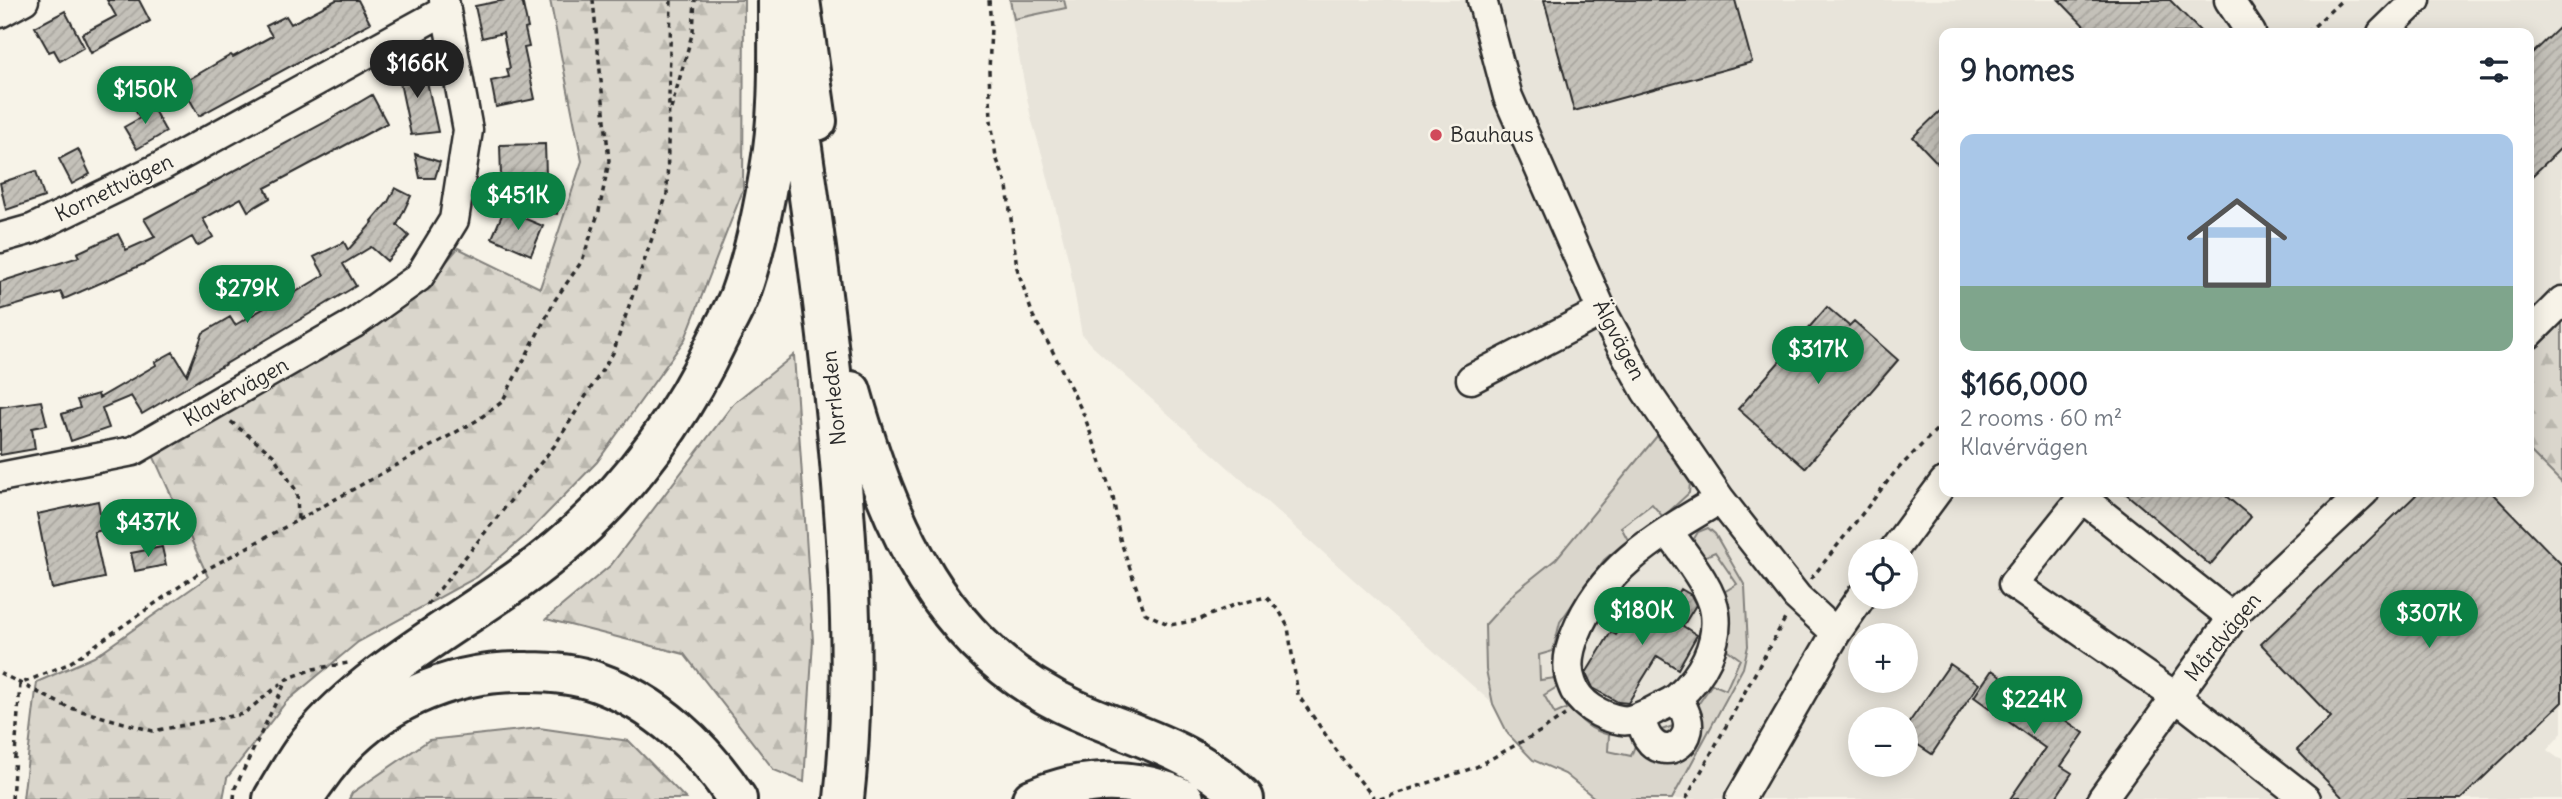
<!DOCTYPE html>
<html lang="en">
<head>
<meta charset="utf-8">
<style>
  body { margin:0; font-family:Delius,sans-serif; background:#f6f6f7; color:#1f2937; height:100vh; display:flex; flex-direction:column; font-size:26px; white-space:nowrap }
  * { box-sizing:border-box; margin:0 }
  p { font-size:23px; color:#747a83 }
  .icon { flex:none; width:38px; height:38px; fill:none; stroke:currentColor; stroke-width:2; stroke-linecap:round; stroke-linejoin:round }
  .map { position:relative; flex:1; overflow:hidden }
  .side { position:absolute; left:1939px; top:28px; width:595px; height:469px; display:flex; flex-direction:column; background:#fff; border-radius:14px; box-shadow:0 4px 18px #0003 }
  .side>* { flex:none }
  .tools { position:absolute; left:1848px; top:539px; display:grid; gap:14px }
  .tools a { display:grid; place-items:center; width:70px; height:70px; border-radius:50%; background:#fff; box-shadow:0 4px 18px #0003; font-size:35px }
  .price { position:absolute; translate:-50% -60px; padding:0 16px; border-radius:24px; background:#0b8043; color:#fff; font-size:23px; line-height:46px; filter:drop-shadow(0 2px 4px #0008) }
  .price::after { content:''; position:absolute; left:50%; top:42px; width:21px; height:16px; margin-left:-10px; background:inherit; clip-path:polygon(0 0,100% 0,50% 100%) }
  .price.active { background:#222; color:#fff }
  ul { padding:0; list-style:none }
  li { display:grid; align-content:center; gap:14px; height:371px; padding:0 21px }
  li+li { border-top:2px solid #e0e1e3 }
  li span { display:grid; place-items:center; height:217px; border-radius:14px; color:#555 }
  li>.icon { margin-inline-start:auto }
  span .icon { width:126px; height:126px; fill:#fffc; stroke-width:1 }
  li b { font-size:30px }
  h2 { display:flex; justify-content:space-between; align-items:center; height:84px; padding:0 21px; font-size:30px }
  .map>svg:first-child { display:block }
  .built { fill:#e8e4da; fill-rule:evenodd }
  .green { fill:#dad6cc; stroke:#82807c; stroke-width:2 }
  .forest { fill:url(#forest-firs); stroke:#82807c; stroke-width:2 }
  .building { fill:url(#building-hatch); stroke:#2b2b2b; stroke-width:2 }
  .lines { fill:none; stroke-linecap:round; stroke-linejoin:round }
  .minor-casing { stroke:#2b2b2b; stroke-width:33 }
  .highway-casing { stroke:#2b2b2b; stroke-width:44 }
  .path { stroke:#2b2b2b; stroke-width:3.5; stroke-dasharray:5 5; stroke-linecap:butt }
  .minor { stroke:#f7f3e8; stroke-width:28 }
  .highway { stroke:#f7f3e8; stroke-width:38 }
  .poi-dot { fill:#d1495b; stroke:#f7f3e8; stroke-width:2.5 }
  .labels { text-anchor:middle; stroke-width:5; stroke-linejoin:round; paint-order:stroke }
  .poi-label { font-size:21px; fill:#2b2b2b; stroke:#f7f3e8; text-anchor:start }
  .street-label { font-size:21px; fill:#2b2b2b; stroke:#f7f3e8 }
</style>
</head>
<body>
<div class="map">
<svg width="2562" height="799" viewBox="0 0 2562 799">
  <defs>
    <pattern id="forest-firs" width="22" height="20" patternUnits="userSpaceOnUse" patternTransform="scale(1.75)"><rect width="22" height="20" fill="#dad6cc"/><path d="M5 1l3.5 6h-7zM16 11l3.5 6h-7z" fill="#bbb8af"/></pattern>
    <pattern id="building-hatch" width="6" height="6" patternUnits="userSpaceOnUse" patternTransform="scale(1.75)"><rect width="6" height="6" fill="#c4c1b9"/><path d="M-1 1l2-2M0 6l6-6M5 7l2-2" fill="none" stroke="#a9a69f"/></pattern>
  </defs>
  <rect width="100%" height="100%" fill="#f7f3e8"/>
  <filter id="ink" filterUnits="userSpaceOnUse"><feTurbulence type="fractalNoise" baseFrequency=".0143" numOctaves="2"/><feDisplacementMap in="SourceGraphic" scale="14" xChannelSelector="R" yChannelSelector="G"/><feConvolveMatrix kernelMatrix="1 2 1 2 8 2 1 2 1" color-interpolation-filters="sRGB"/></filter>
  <g filter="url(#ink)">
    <path class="built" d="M1008 0H2562V301L2529 334V33H1944V492H2529V450L2562 483V733L2547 750 2562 761V799H1596L1565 774 1533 760 1508 734 1493 704 1092 346 1082 335 1069 262 1043 158 1031 118ZM1860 551H1906V597H1860ZM1860 635H1906V681H1860ZM1860 719H1906V765H1860Z"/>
    <path class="green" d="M1010 0H1064L1066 8 1014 19Z
      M1657 436 1690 483 1689 493 1663 517 1652 504 1621 527 1628 540 1604 560 1560 622 1553 651 1539 655 1540 680 1555 678 1557 687 1544 695 1555 714 1570 707C1581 722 1590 730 1609 735L1608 751 1631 756 1638 738 1673 726 1693 712 1712 684 1726 690 1740 659 1725 648 1729 625 1724 592 1737 584 1715 552 1701 558 1692 542 1698 532 1708 528 1715 534 1745 586 1748 646 1743 668 1672 799H1596L1565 774 1533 760 1508 734 1493 704 1486 670 1485 625 1516 591 1556 559Z"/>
    <path class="forest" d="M550 0H744L743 190 685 339 597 462 525 536 477 577 358 642 286 702 227 778 223 799H23L37 682 94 657 208 577 152 453 426 286 458 248 540 288 582 161Z
      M2562 301V483L2529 450V334Z
      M794 355 813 641 804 782 774 770 684 654 546 619 611 565 734 403Z
      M539 728 629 741 686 799H349L352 793 429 740Z"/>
    <path class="building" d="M107 0H139L150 21 91 53 82 34 116 16Z
      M336 0H358L370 23 199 116 181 84 231 55 233 57 272 36 266 26 286 16 291 24Z
      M505 0H522L528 28 525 29 529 47 524 48 535 99 496 107 491 81 509 77 507 69 510 68 503 33 482 38 475 6Z
      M1544 0H1735L1752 62 1574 111Z
      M2059 0H2170L2202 33H2091Z
      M65 11 84 47 60 61 54 50 49 52 35 27Z
      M2562 25V147L2529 179V57Z
      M423 63 438 132 411 135 397 68Z
      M372 95 387 123 265 188 270 198 248 211 241 198 203 219 213 237 197 246 192 237 146 263 64 299 61 292 0 310V282L79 257 77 253 118 234 126 250 155 237 144 219 324 123Z
      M149 101 166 132 137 149 124 127 140 118 135 110Z
      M1944 107V170L1913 137Z
      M545 144 546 175 501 176 500 145Z
      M78 149 90 174 72 184 59 159Z
      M415 154 440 162 435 178H420Z
      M36 171 44 197 6 210 0 183Z
      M540 182 562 186 557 214 535 211Z
      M395 188 411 196 397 225 409 236 387 261 371 247 343 264 356 286 142 414 131 396 102 408 109 428 71 441 62 414 80 408 77 400 98 394 99 398 156 365 155 362 173 352 187 375 203 333 230 317 235 325 268 306 258 290 283 274 294 293 324 275 314 257 344 242 348 250 373 222 372 221 388 202Z
      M504 210 543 226 531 255 492 238Z
      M1827 307 1849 326 1854 321 1898 360 1805 468 1738 409Z
      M41 401 47 425 32 428 35 449 0 455V407Z
      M2124 492H2221L2251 517 2210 565Z
      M2419 492H2491L2562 565V702L2461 799H2344L2297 750 2331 717 2261 644Z
      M98 501 103 530 94 532 104 578 52 589 37 514Z
      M162 547 166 565 135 571 131 553Z
      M1681 589 1691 595 1696 605 1683 626 1697 635 1678 669 1657 656 1628 703 1618 702 1593 688 1586 673 1611 632 1616 635 1639 599 1664 615Z
      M1950 664 1979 684 1932 754 1906 737V727Z
      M1992 670 2084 733 2061 766 2072 773 2055 799H2010L2045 748 1974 697Z"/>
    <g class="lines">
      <g class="minor-casing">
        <path id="minor" d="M1482 0 1508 97 1602 311 1646 391 1720 499 1797 597 1836 633
          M2229 0 2251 33
          M0 13 24 0
          M2382 33 2416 0
          M0 238 32 229 160 167 446 10
          M2529 334 2562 301
          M1471 379 1602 311
          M0 477 133 451 353 324 419 277 454 220 468 130 444 0
          M1668 531C1682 552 1712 587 1715 613 1719 644 1702 676 1678 697 1671 703 1660 707 1651 712 1642 716 1630 722 1621 720 1601 717 1578 703 1572 684 1565 667 1569 649 1576 633 1603 565 1660 535 1720 499
          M1893 551 1944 482
          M2233 618 2082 498 2013 584 2176 697 2306 799
          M1640 717C1642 724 1644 732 1648 738 1664 762 1694 743 1687 718 1685 711 1681 704 1678 697
          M1740 799 1836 633 1861 597
          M2102 799 2239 609 2364 492"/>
      </g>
      <g class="highway-casing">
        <path id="highway" d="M800 0 817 121
          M793 88C811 205 827 322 838 440 849 559 857 680 844 799
          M851 391C889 525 941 650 1076 710 1136 737 1196 750 1244 799
          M273 799C285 779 296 759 310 741 360 678 452 627 518 580 606 518 672 437 718 339 725 325 733 311 739 297 754 256 763 211 770 169 780 113 778 56 778 0
          M304 799C309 788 318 778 325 768 373 704 449 670 528 672 551 672 575 674 597 682 656 703 703 747 737 799
          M1032 799C1082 777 1135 775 1184 799"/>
      </g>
      <path class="path" d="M989 0 991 27 989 71 991 120 996 157 1007 186 1017 268 1033 316 1052 350 1084 415 1099 457 1113 497 1120 539 1145 613 1170 625 1198 620 1234 605 1266 597 1280 612 1288 627 1298 695 1346 764 1375 799
        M2307 33 2342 0
        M671 109 693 31 695 0
        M298 520 476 421 502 402 555 300 582 261 599 211 609 161 593 0
        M1811 579 1895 472 1944 422
        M427 605 555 445 613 353 667 194 671 0
        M0 673 67 707 153 731 243 714 287 679 313 669 348 663
        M12 799 20 684 68 664 196 575 298 520 297 492 273 455 230 421
        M234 799 235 788 286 681
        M1380 799 1476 767 1543 730 1565 715
        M1686 799 1786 617"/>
      <use href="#minor" class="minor"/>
      <use href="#highway" class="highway"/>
    </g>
  </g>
  <circle class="poi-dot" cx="1436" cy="135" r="7"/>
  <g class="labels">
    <g class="poi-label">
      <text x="1450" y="142">Bauhaus</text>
    </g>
    <g class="street-label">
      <text transform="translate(114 188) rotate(-26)" y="7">Kornettvägen</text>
      <text transform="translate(1619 340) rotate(62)" y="7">Älgvägen</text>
      <text transform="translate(236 392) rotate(-30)" y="7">Klavérvägen</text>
      <text transform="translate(834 398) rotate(-96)" y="7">Norrleden</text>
      <text transform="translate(2223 637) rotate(-51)" y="7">Mårdvägen</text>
    </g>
  </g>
</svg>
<div class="tools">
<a><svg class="icon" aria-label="locate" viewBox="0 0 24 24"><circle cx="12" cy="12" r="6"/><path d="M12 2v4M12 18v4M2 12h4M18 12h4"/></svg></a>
<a>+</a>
<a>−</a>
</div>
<b class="price active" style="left:417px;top:100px">$166K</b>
<b class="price" style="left:145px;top:126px">$150K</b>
<b class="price" style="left:518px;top:232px">$451K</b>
<b class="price" style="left:247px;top:325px">$279K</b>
<b class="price" style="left:1818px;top:386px">$317K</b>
<b class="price" style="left:148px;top:559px">$437K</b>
<b class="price" style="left:1642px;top:647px">$180K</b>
<b class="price" style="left:2429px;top:650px">$307K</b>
<b class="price" style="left:2034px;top:736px">$224K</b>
<section class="side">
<h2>9 homes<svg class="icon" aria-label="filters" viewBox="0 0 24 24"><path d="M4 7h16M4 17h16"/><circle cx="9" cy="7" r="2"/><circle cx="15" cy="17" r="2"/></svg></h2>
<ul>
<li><span style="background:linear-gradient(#a9c7e8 70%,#7fa58c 0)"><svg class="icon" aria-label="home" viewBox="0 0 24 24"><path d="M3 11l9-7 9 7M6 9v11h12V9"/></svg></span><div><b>$166,000</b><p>2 rooms · 60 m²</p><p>Klavérvägen</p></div></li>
</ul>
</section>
</div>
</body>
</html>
